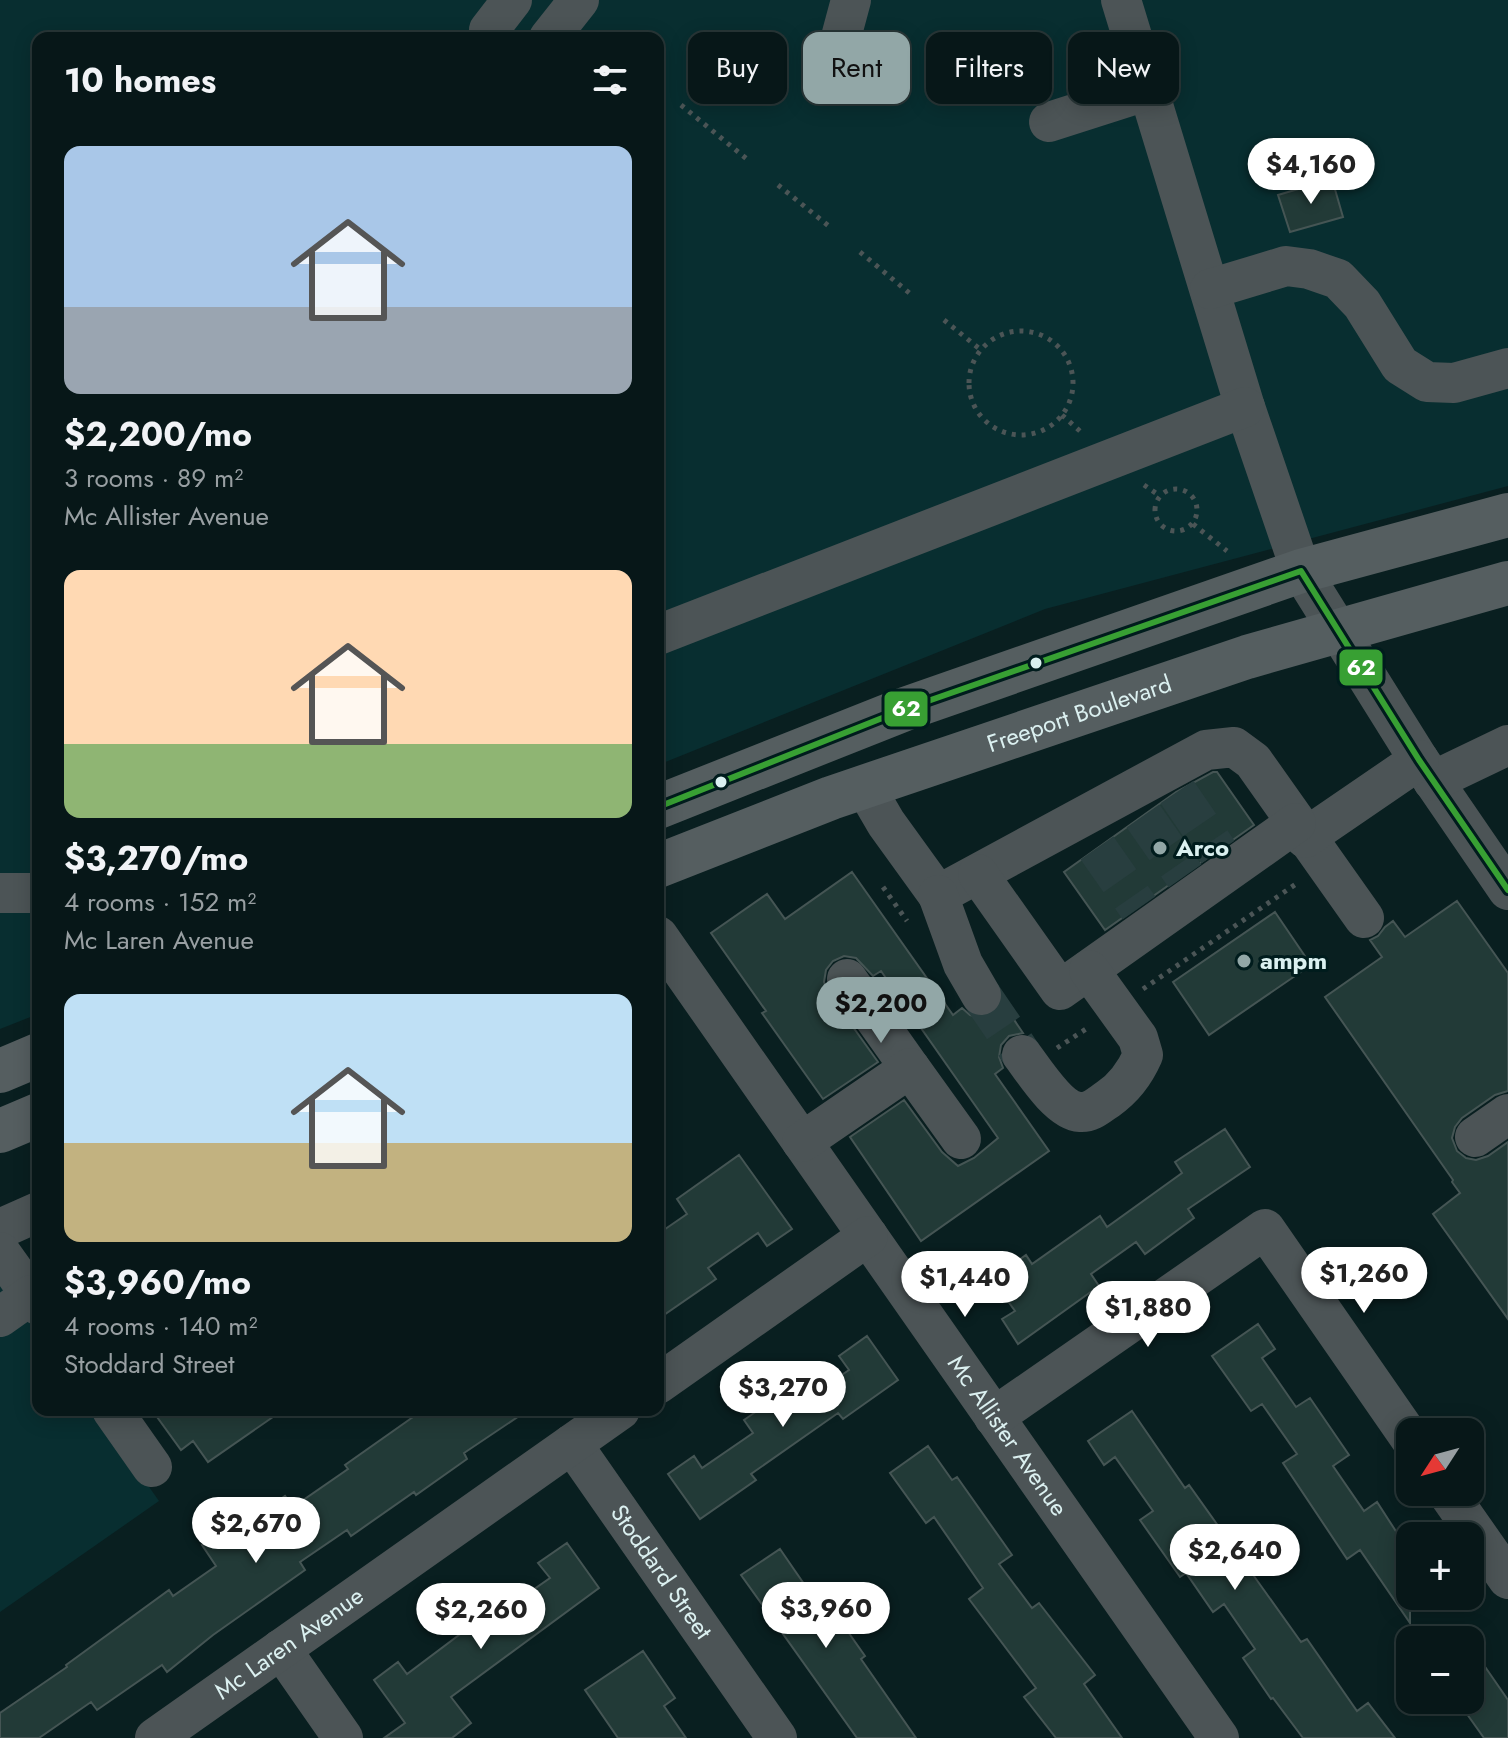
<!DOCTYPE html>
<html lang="en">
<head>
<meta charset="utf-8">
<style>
  body { margin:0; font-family:Jost,sans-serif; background:#152425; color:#f1f3f6; height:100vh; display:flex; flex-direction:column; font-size:30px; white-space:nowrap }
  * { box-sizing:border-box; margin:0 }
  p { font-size:26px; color:#989fa2 }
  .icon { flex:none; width:44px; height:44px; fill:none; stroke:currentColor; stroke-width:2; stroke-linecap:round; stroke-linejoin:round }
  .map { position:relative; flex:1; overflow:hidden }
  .side { position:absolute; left:32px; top:32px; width:632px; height:1384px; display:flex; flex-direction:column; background:#071718; border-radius:16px; box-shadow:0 4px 20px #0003,0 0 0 2px #283637 }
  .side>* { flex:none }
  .guide { position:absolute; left:688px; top:32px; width:700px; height:72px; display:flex; gap:16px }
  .needle { width:52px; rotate:234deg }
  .tools { position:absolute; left:1396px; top:1418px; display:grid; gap:16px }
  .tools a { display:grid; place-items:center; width:88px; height:88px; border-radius:16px; background:#071718; box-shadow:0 4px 20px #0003,0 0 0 2px #283637; font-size:40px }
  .price { position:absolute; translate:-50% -68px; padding:0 18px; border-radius:28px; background:#fff; color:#222; font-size:26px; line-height:52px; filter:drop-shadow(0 2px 4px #0008) }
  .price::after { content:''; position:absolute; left:50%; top:48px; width:24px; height:18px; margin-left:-12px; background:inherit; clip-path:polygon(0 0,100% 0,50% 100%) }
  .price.active { background:#92a7a7; color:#111 }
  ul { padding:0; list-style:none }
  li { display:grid; align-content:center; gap:16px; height:424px; padding:0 32px }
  li span { display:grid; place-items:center; height:248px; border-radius:16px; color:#555 }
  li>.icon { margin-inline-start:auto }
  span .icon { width:144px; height:144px; fill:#fffc; stroke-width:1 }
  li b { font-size:34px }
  h2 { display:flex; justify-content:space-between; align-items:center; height:96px; padding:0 32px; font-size:34px }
  .tag { padding:0 28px; border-radius:16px; background:#071718; box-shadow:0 4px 20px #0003,0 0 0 2px #283637; font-size:28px; line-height:72px }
  .tag.active { background:#92a7a7; color:#111 }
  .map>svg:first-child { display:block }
  .built { fill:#082e30 }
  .building { fill:#223a37; stroke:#455554; stroke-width:2 }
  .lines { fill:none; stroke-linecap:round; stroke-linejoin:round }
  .minor-tunnel { stroke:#283e3f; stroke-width:40; stroke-dasharray:40 20; stroke-linecap:butt }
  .path { stroke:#4b5556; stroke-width:5; stroke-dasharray:4 6; stroke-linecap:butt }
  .minor { stroke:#4c5456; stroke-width:40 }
  .major { stroke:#555e60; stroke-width:44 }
  .bus-1-casing { stroke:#001c1d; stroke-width:12 }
  .bus-1 { stroke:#38a033; stroke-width:6 }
  .bus-dot { fill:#dbf0f0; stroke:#001c1d; stroke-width:3 }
  .poi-dot { fill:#92a7a7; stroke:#001c1d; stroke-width:3 }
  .labels { text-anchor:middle; stroke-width:6; stroke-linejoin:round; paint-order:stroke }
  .street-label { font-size:24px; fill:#dbf0f0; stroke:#001c1d }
  .poi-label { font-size:24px; font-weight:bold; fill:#dbf0f0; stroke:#001c1d; text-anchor:start }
  .line-badge { stroke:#001c1d; stroke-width:3 }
  .badge-label { font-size:22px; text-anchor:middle; font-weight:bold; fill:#fff }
</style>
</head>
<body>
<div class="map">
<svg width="1508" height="1738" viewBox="0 0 1508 1738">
  <rect width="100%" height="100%" fill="#091f20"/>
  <path class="built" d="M0 0H1508V486L1045 609 658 765V38H38V1014L0 1029Z
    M0 1277 38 1330V1410H95L159 1501 0 1612Z"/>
  <path class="building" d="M1332 179 1343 217 1290 232 1278 195Z
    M1213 772H1217L1254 825 1105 930 1064 872 1176 792Z
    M852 872 953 1015 962 1008 970 1015 982 1018 993 1014 1002 1002 1023 1033 1009 1036 1001 1045 999 1057 1003 1068 995 1074 1049 1151 921 1241 850 1137 904 1100 942 1152 958 1166 974 1158 998 1138 881 971 873 976 856 958 844 956 833 961 826 970 824 982 828 992 878 1062 823 1099 762 1013 766 1011 711 933 767 894 785 919Z
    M1457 901 1508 973V1091L1495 1095 1462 1118 1455 1127 1452 1138 1457 1151 1466 1158 1476 1160 1488 1156 1508 1142V1319L1433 1214 1460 1193 1452 1182 1453 1180 1325 997 1382 957 1370 940 1378 936 1385 927 1393 921 1405 937Z
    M1275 912 1311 965 1209 1035 1173 982Z
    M1225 1129 1250 1167 1188 1209 1194 1218 1145 1254 1136 1242 1091 1274 1099 1286 1018 1344 1002 1319 1015 1311 992 1279 1026 1255 1032 1264 1100 1216 1107 1227 1182 1173 1175 1162Z
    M739 1155 792 1229 767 1246 758 1233 708 1268 716 1279 658 1319V1234L687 1214 677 1199Z
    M1258 1324 1275 1349 1262 1358 1296 1407 1310 1398 1349 1455 1333 1466 1364 1511 1377 1502 1410 1553V1623L1360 1550 1347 1559 1283 1463 1297 1454 1262 1404 1251 1411 1212 1356Z
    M867 1336 898 1380 843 1419 838 1413 751 1474 756 1480 700 1519 668 1474 694 1456 702 1468 753 1433 744 1420 793 1386 803 1401 849 1370 839 1356Z
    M152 1410H283L208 1462 193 1441 181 1450Z
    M423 1410H528L464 1453 467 1459 416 1495 414 1492 351 1536 347 1530 300 1562 305 1570 213 1635 167 1672 162 1665 97 1710 91 1702 39 1738H0V1713L67 1667 66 1665 169 1590 173 1596 216 1566 202 1545 229 1527 234 1533 285 1496 293 1507 348 1469 345 1465Z
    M1132 1411 1185 1488 1189 1485 1301 1642 1307 1639 1357 1711 1368 1703 1395 1738H1303L1273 1698 1271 1699 1243 1658 1255 1649 1224 1604 1213 1612 1186 1573 1180 1577 1140 1520 1153 1511 1115 1457 1104 1465 1088 1441Z
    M928 1446 952 1480 957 1477 1012 1555 999 1564 1032 1608 1039 1603 1095 1675 1084 1684 1122 1738H1056L1024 1697 1036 1688 969 1599 983 1588 934 1517 926 1523 890 1473Z
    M567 1543 599 1588 451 1697 471 1723 452 1738H384L405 1723 374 1680 398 1662 407 1674 503 1602 507 1608 550 1578 538 1563Z
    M780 1549 822 1610 829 1605 865 1656 861 1659 916 1738H857L741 1575Z
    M1470 1645 1508 1700V1738H1484L1457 1700H1470Z
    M643 1651 675 1698 664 1706 686 1738H618L585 1690Z"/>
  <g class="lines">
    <path class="minor-tunnel" d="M1177 792 1218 852
      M1143 816 1185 876
      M1097 848 1139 908
      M981 995 1022 1055"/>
    <path class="path" d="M681 105 748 160
      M778 185 830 227
      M860 252 913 296
      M944 320 981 350
      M969 383a52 52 0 1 1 104 0a52 52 0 1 1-104 0Z
      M1062 415 1081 432
      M1144 485 1160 496
      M1155 510a21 21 0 1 1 42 0a21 21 0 1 1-42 0Z
      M1193 524 1227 551
      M883 887 907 921
      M1143 989 1296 884
      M1057 1048 1089 1027"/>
    <g class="minor">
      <path d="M1121 0 1245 407 1301 571 1419 760 1508 890"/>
      <path d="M489 38V30L512 0"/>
      <path d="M549 38 579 0"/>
      <path d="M840 41 851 0"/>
      <path d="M1049 122 1149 90"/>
      <path d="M1210 289 1286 266 1309 269 1338 279 1362 304 1400 365 1427 382 1454 383 1508 368"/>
      <path d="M658 635 1245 407"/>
      <path d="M1433 781 1508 745"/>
      <path d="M865 787 886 823 938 895 1206 750 1234 747 1253 761 1364 918"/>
      <path d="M1305 838 1419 760"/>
      <path d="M978 874 1060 990 1296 823"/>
      <path d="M0 893H38"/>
      <path d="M938 895 963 964 981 995"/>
      <path id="s1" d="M658 936 1219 1738"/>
      <path d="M847 979 910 1068"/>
      <path d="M1022 1055C1034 1071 1059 1111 1080 1112 1091 1113 1099 1105 1108 1099 1124 1088 1135 1073 1143 1055L1138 1038 1089 970"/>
      <path d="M1475 1137 1508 1114"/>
      <path d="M802 1142 910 1068 961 1139"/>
      <path d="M0 1229 38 1212"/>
      <path d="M0 1252 38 1305"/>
      <path d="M0 1317 31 1295"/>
      <path d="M658 1384 868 1236"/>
      <path d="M112 1410 152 1467"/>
      <path d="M994 1417 1265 1229 1410 1438"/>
      <path id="s2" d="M572 1444 777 1738"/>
      <path d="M1447 1492 1508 1579"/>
      <path d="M281 1649 343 1738"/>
      <path id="s3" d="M155 1738 620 1410"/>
    </g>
    <g class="major">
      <path d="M658 807 905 709 1301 571 1508 515"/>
      <path id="s4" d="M658 866 831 798 1247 657 1508 583"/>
      <path d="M0 1071 38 1055"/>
      <path d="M0 1131 38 1115"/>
    </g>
    <g class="bus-1-casing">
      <path id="bus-1" d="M658 807 905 709 1301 571 1419 760 1508 890"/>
    </g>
    <use href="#bus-1" class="bus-1"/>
  </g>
  <g class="bus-dot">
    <circle cx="1036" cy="663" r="7"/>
    <circle cx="721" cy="782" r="7"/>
  </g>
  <g class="poi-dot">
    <circle cx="1160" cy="848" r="8"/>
    <circle cx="1244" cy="961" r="8"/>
  </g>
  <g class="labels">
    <g class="street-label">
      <text dy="8" stroke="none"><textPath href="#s4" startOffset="448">Freeport Boulevard</textPath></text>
      <text dy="8" stroke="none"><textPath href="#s1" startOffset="610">Mc Allister Avenue</textPath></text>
      <text dy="8" stroke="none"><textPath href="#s2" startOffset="156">Stoddard Street</textPath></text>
      <text dy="8" stroke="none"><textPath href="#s3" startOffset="164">Mc Laren Avenue</textPath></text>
    </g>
    <g class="poi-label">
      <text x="1176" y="856">Arco</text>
      <text x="1260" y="969">ampm</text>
    </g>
  </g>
  <g class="line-badge">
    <rect x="1338" y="648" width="46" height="39" rx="8" fill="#38a033"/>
    <rect x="883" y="690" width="46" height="38" rx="8" fill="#38a033"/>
  </g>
  <g class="badge-label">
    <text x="1361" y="675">62</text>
    <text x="906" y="716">62</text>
  </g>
</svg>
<div class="tools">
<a><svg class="needle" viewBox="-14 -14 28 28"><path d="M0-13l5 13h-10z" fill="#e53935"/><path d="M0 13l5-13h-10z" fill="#989fa2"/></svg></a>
<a>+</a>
<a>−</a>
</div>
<b class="price" style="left:1311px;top:206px">$4,160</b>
<b class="price active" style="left:881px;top:1045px">$2,200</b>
<b class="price" style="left:1364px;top:1315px">$1,260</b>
<b class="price" style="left:965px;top:1319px">$1,440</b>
<b class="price" style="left:1148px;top:1349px">$1,880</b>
<b class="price" style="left:783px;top:1429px">$3,270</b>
<b class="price" style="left:256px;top:1565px">$2,670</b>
<b class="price" style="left:1235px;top:1592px">$2,640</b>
<b class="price" style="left:826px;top:1650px">$3,960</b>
<b class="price" style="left:481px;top:1651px">$2,260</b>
<div class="guide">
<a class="tag">Buy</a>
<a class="tag active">Rent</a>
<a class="tag">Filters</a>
<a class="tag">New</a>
</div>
<section class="side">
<h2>10 homes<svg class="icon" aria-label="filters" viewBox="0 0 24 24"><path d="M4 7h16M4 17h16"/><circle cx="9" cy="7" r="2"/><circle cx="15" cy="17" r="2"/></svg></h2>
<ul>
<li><span style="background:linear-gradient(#a9c7e8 65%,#9aa5b1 0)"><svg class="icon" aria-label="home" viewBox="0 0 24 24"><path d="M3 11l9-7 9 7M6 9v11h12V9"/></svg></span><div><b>$2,200/mo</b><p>3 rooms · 89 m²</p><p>Mc Allister Avenue</p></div></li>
<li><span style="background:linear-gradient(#ffd9b3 70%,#8fb573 0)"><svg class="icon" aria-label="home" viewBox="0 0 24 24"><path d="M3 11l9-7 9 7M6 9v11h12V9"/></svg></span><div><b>$3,270/mo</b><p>4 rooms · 152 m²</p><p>Mc Laren Avenue</p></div></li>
<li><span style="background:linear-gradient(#bfe0f5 60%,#c2b280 0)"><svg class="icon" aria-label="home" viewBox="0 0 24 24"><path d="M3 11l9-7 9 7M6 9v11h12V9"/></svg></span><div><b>$3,960/mo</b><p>4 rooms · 140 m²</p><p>Stoddard Street</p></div></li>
</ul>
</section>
</div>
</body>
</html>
